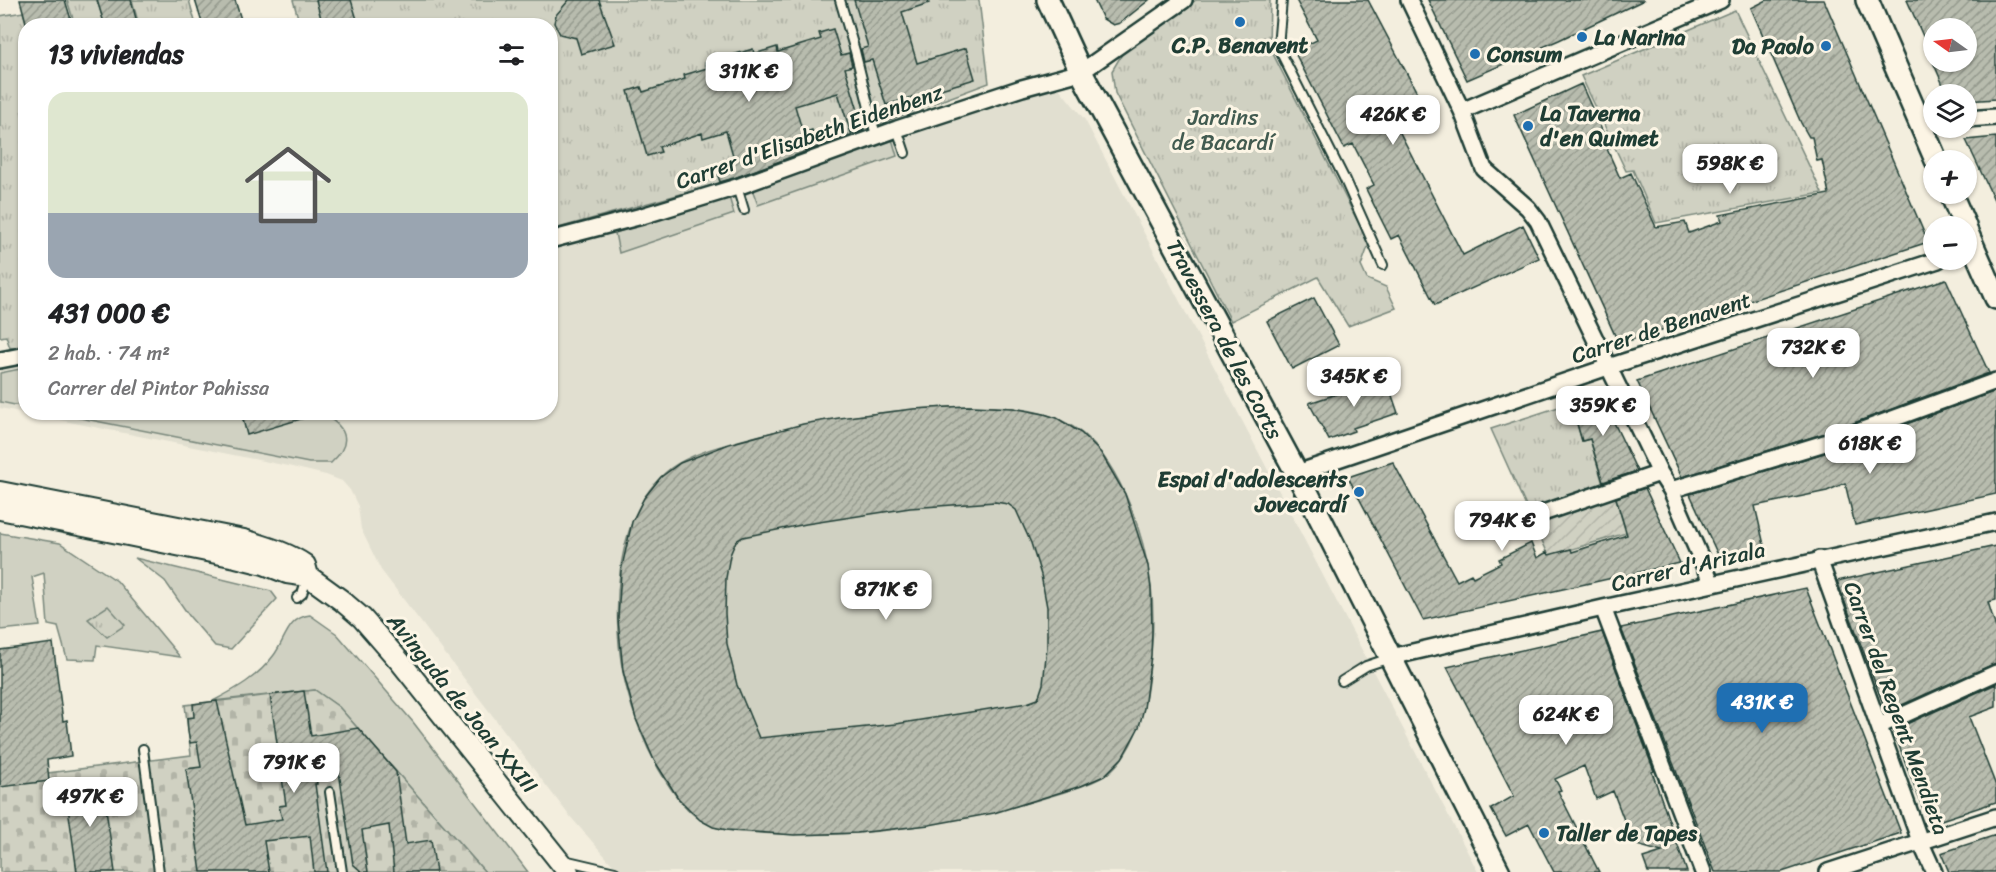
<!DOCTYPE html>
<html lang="es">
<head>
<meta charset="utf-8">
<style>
  body { margin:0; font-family:Sriracha,sans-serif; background:#f2f2f2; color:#202124; height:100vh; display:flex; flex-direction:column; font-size:22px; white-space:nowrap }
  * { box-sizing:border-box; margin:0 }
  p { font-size:20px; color:#757577 }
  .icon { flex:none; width:33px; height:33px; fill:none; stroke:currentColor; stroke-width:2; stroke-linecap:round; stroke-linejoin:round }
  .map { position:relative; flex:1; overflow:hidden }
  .drawer { position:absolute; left:18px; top:18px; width:540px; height:402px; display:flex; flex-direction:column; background:#fff; border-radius:24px; box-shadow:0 2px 4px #0004 }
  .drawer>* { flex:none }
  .needle { width:39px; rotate:284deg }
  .controls { position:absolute; left:1923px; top:18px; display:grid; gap:12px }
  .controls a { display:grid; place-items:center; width:54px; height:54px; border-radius:50%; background:#fff; box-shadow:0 2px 4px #0004; font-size:30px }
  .price { position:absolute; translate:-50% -51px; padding:0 14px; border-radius:12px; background:#fff; color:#222; font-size:20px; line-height:39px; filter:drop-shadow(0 2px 3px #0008) }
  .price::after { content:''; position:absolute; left:50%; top:36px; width:18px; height:14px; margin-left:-9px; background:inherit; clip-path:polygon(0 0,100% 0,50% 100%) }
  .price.current { background:#1f6fb2; color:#fff }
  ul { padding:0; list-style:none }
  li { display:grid; align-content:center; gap:12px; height:318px; padding:0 30px }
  li span { display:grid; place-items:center; height:186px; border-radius:18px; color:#555 }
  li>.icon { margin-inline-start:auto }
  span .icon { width:108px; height:108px; fill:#fffc; stroke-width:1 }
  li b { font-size:26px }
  h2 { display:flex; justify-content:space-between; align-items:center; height:72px; padding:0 30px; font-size:26px }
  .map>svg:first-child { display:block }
  .built { fill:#e1dfd0 }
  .grass { fill:#d0d1c2; stroke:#78877b; stroke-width:1.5 }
  .cemetery { fill:url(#cemetery-stones); stroke:#78877b; stroke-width:1.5 }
  .park { fill:url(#park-tufts); stroke:#78877b; stroke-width:1.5 }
  .garden { fill:url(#garden-furrows); stroke:#78877b; stroke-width:1.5 }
  .building { fill:url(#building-hatch); stroke:#1f3d34; stroke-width:1.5; fill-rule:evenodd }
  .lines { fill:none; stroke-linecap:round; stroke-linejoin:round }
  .service-casing { stroke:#1f3d34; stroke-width:12 }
  .minor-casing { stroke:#1f3d34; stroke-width:20 }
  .tertiary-casing { stroke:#1f3d34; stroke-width:24 }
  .secondary-casing { stroke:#1f3d34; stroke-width:26 }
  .service { stroke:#fcf5e5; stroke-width:8 }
  .minor { stroke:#fcf5e5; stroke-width:15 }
  .tertiary { stroke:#fcf5e5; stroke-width:20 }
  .secondary { stroke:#fcf5e5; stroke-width:21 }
  .poi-dot { fill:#1f6fb2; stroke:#fcf5e5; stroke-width:2 }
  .labels { text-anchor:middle; stroke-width:6; stroke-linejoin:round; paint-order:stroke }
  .poi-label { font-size:22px; font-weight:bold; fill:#1f3d34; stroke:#fcf5e5; text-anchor:start }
  .park-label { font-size:22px; fill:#425b50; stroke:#fcf5e5 }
  .street-label { font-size:22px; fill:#1f3d34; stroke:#fcf5e5 }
</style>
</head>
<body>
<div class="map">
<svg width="1996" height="872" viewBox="0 0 1996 872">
  <defs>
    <pattern id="cemetery-stones" width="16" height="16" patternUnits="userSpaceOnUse" patternTransform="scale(1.5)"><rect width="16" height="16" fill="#d0d1c2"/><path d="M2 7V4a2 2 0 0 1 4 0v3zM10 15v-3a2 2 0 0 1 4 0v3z" fill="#b2b4a7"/></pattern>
    <pattern id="park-tufts" width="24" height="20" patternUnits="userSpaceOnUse" patternTransform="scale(1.5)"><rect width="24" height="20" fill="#d0d1c2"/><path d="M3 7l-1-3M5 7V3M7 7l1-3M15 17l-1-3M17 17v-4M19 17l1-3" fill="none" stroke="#b2b4a7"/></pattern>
    <pattern id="garden-furrows" width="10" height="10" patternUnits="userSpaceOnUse" patternTransform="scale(1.5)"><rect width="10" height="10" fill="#d0d1c2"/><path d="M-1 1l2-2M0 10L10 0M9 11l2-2" fill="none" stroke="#b2b4a7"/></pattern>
    <pattern id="building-hatch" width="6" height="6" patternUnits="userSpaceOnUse" patternTransform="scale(1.5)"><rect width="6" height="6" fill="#b8bcae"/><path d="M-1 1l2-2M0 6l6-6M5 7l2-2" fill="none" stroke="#959a8e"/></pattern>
  </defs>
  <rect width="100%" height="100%" fill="#f3eede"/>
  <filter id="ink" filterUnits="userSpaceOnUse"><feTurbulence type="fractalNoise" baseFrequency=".0167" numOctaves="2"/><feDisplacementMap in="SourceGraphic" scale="12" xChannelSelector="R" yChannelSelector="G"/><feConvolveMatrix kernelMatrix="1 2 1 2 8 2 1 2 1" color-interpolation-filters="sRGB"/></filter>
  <g filter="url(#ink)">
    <path class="built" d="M1047 79 1054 82 1085 120 1478 872H619L568 814 381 570 361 529 358 506 350 490 342 481 326 475 288 466 0 408V369L25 365 26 412H550L551 249 610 233Z"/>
    <path class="grass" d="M892 139 897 156 758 205 752 189Z
      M729 197 734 214 619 253 615 233Z
      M25 368V407L0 402V373Z
      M968 406C1008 407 1050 407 1083 434 1122 467 1145 537 1151 586 1155 618 1152 650 1148 682 1144 716 1134 753 1106 775 1093 784 1076 788 1061 793 1007 810 953 822 896 829 851 835 806 836 760 833 744 832 727 832 712 826 688 817 671 790 658 768 644 743 633 714 626 686 610 621 612 513 671 468 692 453 721 446 746 439 819 419 892 409 968 406Z
      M55 413H320C345 425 355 441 331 463H309Z
      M0 533 60 543 117 581 180 657 97 645 95 660 67 659 58 627 48 625 44 573 32 577 40 626 0 630Z
      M135 558 271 591 277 599 231 649 215 646 190 617 165 581Z
      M310 615 337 634 413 722 528 872H485L339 707 315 690 213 701C236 689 258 677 274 655 286 639 287 618 310 615Z"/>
    <path class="cemetery" d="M315 690 339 707 485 872H0V779L191 755 185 705Z"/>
    <path class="park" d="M67 0H97L105 25H75Z
      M132 0H189L196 25H139Z
      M293 0H979L989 83 717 184 551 230 550 26 300 25Z
      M1196 0H1270L1269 46 1369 244 1361 266 1367 279 1386 287 1396 308 1348 326 1318 277 1231 321 1115 93 1112 71 1122 54Z
      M1735 10 1822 193 1656 223 1633 170 1626 171 1581 76Z
      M23 12 27 25 26 26 25 345 10 348 6 336 0 337V16Z
      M1571 403 1582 441 1590 439 1604 488 1529 513 1491 429Z
      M108 606 125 625 107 637 88 619Z"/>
    <path class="garden" d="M1614 492 1626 533 1549 556 1533 521Z"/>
    <path class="building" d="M20 0H65L73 26H27Z
      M97 0H131L138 26H105Z
      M195 0H235L243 26H203Z
      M316 0H351L359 26H323Z
      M569 0H599L615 44 581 54 576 38 560 34 554 23 556 15Z
      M854 0H928L929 3 902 12 917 63 966 48 975 79 886 105 872 60 864 62 861 49 868 47Z
      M1094 0H1149L1120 23 1113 25 1103 19Z
      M1296 0H1368L1424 106 1394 121 1463 255 1523 225 1539 258 1435 305 1399 235 1391 239 1366 189 1374 185 1353 144 1344 148 1294 51 1317 40Z
      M1428 0H1644L1559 40 1467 80Z
      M1767 0H1824L1928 242 1619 344 1514 115 1581 84 1610 148 1607 149 1620 178 1631 173 1656 227 1685 222 1689 233 1722 221 1720 215 1829 194 1822 160 1817 161 1812 137H1809L1801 123 1751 8Z
      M1907 0H1996V99L1966 101V94H1947L1933 62H1966V26L1955 28H1934V61Z
      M833 29 841 55 849 53 852 66 845 68 864 130 851 133 838 93 795 106 803 133 812 130 818 147 734 178 720 182 715 166 734 159 726 131 703 138 702 133 659 147 661 152 647 156 628 91 641 87 643 92 685 79 684 75 707 68 705 63 753 49 754 54 777 47 778 52 821 39 819 33Z
      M1996 137V204L1966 140Z
      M1946 279 1989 373 1835 430 1682 477 1637 381Z
      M1314 298 1339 345 1292 369 1267 321Z
      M1386 378 1398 413 1353 428 1354 431 1329 440 1309 403Z
      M1996 391V494L1855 525 1845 483 1827 491 1755 506 1764 545 1718 555 1690 494 1841 448Z
      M1600 393 1637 471 1603 482 1590 439 1582 441 1571 403Z
      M968 406 1013 408 1044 414 1057 418 1081 433 1101 453 1125 494 1148 566 1151 589 1152 631 1151 655 1144 708 1139 727 1122 758 1104 776 1081 786 994 813 929 825 857 833 794 835 727 830 713 827 700 820 678 798 654 760 636 719 623 671 618 619 621 571 632 522 644 498 661 477 680 463 729 444 803 424 839 418 913 409ZM995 502 1008 504 1016 510 1031 543 1041 575 1047 607V647L1043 684 1038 699 1027 703 896 724 759 738 737 685 727 644 725 613 726 578 730 555 736 541 743 537 806 524 910 508Z
      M241 412H311V416L247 435Z
      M1393 462 1457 581 1471 574 1473 577 1501 563 1499 559 1531 543 1537 558 1547 552 1549 555 1571 549 1572 552 1627 535 1616 498 1645 488 1680 563 1423 620 1348 477Z
      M1996 546V600L1988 602 1996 628V663L1886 712 1837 581Z
      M1806 588 1901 833 1782 872H1715L1621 628Z
      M1602 632 1654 771 1652 772 1687 872H1648L1643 858 1662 852 1633 844 1613 791 1596 799 1584 766 1555 779 1561 790 1558 791 1599 872H1554L1529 824 1506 836 1491 809 1514 796 1447 667Z
      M53 643 63 721 67 720 71 756 47 760 49 781 0 787V650Z
      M1996 684V707L1969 717 1996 786V802L1929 824 1893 730Z
      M304 691 311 736 358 728 396 772 406 844 431 840 436 872H394L389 825 362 830 368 872H362L353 864 337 759 315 762 317 784H315L327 872H314L310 836 264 841 269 872H201L186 769 201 767 197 742 190 743 188 731 187 718 194 717 193 704 217 701 245 825 282 819 279 806 286 805 270 695Z
      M102 781 115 872H77L65 786Z
      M1996 835V872H1949L1941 853Z"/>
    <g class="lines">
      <g class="service-casing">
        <path id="service" d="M840 0 855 51 876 136
          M1282 0 1278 47 1344 178 1383 265
          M897 129 905 153
          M737 187 744 210
          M297 598 302 594 307 578
          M1342 681 1366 666 1390 658
          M143 749 159 872
          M330 792 342 872
          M564 860 615 872"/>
      </g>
      <g class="minor-casing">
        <path id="minor" d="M1409 0 1462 111 1484 169 1528 208 1538 221 1660 473 1671 490 1712 584
          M1462 111 1721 0
          M1966 119 1996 117
          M550 240 642 216 737 187 897 129 1022 88 1081 72 1184 0
          M0 360 26 355
          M1297 473 1608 367 1938 260
          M1671 490 1838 439 1996 381
          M1540 514 1660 473
          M1819 559 1920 841 1934 872
          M1603 608 1703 872
          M1391 657 1603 608 1996 522
          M1879 726 1996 673
          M1828 872 1996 817"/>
      </g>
      <g class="tertiary-casing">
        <path id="tertiary" d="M0 492 244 540C266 547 286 552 305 565L308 576
          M0 509 236 557 264 564 287 573 308 576 341 600 362 618 402 664 568 872"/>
      </g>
      <g class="secondary-casing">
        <path id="secondary" d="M1048 0 1081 72 1309 496 1499 872
          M1867 0 1936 160
          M1951 194 1965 226
          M1966 230 1996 298"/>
      </g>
      <use href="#service" class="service"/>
      <use href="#minor" class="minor"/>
      <use href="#tertiary" class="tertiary"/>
      <use href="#secondary" class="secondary"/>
    </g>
  </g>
  <g class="poi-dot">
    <circle cx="1240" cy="22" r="6"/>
    <circle cx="1582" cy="37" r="6"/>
    <circle cx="1826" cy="46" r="6"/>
    <circle cx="1475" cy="54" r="6"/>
    <circle cx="1528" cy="126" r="6"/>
    <circle cx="1359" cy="492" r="6"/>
    <circle cx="1544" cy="833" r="6"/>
  </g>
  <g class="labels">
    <g class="poi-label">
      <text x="1594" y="45">La Narina</text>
      <text x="1240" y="53" text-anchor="middle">C.P. Benavent</text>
      <text x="1814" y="54" text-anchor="end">Da Paolo</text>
      <text x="1487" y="62">Consum</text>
      <text x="1540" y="121">La Taverna<tspan x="1540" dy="25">d'en Quimet</tspan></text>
      <text x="1347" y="487" text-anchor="end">Espai d'adolescents<tspan x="1347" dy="25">Jovecardí</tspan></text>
      <text x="1556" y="841">Taller de Tapes</text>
    </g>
    <g class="park-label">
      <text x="1223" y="125">Jardins<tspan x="1223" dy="25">de Bacardí</tspan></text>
    </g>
    <g class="street-label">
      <text transform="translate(809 136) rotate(-19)" y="8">Carrer d'Elisabeth Eidenbenz</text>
      <text transform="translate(1661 327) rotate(-18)" y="8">Carrer de Benavent</text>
      <text transform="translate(1225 339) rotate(62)" y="8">Travessera de les Corts</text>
      <text transform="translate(1688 566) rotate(-13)" y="8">Carrer d'Arizala</text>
      <text transform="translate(463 703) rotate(51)" y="8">Avinguda de Joan XXIII</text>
      <text transform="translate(1897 708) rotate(70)" y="8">Carrer del Regent Mendieta</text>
    </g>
  </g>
</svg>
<div class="controls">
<a><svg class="needle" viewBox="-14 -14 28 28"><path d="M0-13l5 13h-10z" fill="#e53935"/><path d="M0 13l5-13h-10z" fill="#757577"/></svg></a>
<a><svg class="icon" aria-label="layers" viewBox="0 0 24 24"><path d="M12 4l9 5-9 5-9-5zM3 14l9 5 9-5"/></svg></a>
<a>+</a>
<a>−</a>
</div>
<b class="price" style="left:749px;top:103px">311K €</b>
<b class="price" style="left:1393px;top:146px">426K €</b>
<b class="price" style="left:1730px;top:195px">598K €</b>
<b class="price" style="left:1813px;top:379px">732K €</b>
<b class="price" style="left:1354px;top:408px">345K €</b>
<b class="price" style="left:1603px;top:437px">359K €</b>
<b class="price" style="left:1870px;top:475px">618K €</b>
<b class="price" style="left:1502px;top:552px">794K €</b>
<b class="price" style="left:886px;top:621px">871K €</b>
<b class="price current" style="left:1762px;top:734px">431K €</b>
<b class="price" style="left:1566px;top:746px">624K €</b>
<b class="price" style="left:294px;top:794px">791K €</b>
<b class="price" style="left:90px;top:828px">497K €</b>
<section class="drawer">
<h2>13 viviendas<svg class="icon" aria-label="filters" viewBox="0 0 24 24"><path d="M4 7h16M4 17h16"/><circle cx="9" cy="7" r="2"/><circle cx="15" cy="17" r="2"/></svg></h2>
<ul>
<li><span style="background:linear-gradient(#dfe7d0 65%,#9aa5b1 0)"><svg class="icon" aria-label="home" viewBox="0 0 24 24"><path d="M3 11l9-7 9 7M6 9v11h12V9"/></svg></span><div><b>431 000 €</b><p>2 hab. · 74 m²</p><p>Carrer del Pintor Pahissa</p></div></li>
</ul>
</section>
</div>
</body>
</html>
